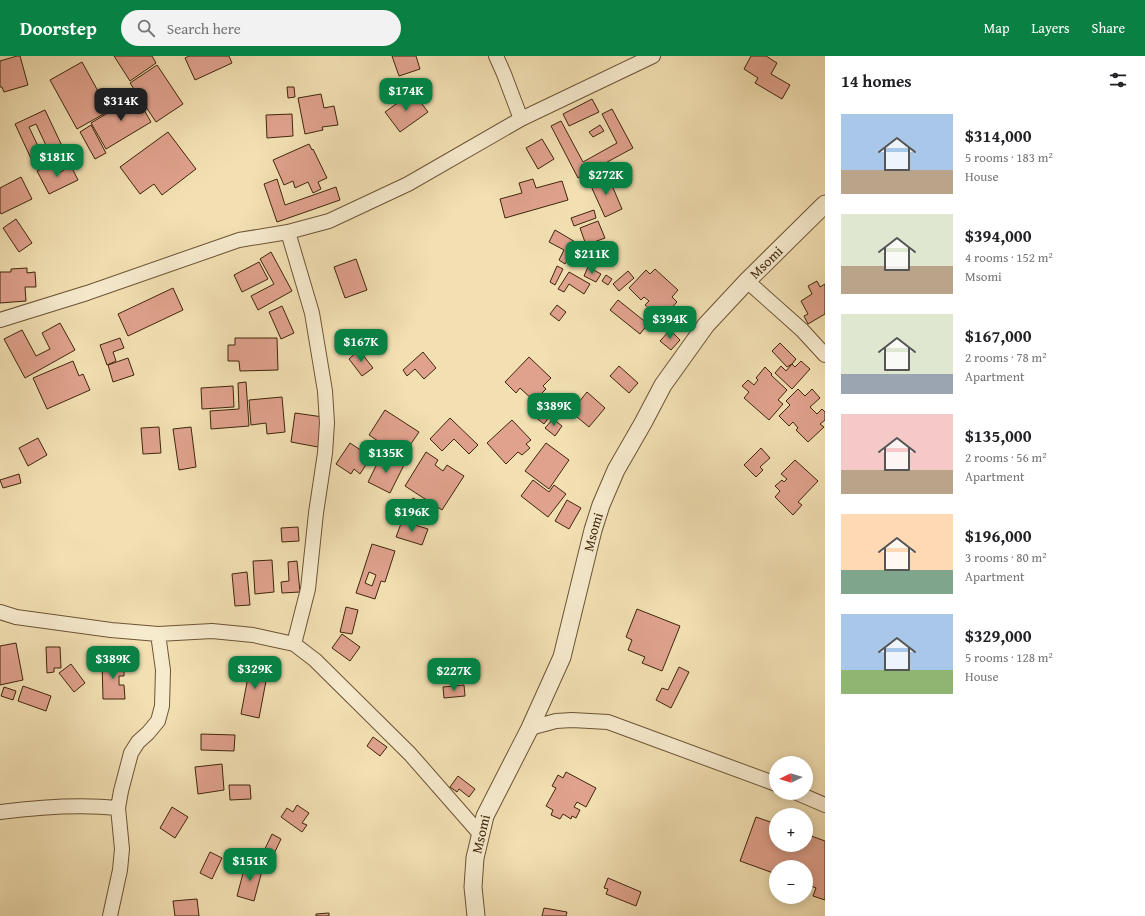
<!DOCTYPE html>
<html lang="en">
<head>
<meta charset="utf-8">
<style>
  body { margin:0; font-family:"Gentium Book Plus",serif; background:#f2f2f2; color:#202124; height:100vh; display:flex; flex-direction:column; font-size:15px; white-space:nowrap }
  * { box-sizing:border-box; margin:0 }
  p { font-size:13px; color:#757577 }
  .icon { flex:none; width:22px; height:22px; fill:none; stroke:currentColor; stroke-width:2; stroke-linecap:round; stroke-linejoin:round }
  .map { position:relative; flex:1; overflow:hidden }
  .panel { display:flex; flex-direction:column; background:#fff; width:320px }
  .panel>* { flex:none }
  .needle { width:26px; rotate:265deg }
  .buttons { position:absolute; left:769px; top:700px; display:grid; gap:8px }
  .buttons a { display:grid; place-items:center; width:44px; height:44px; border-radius:50%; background:#fff; box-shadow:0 2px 10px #0003; font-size:20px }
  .price { position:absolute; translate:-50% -34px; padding:0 9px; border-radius:8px; background:#0b8043; color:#fff; font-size:13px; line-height:26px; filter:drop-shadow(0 1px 2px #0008) }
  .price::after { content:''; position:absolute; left:50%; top:24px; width:12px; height:9px; margin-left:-6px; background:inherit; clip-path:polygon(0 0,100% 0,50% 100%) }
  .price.selected { background:#222; color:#fff }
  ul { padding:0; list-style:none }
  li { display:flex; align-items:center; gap:12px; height:100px; padding:0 16px }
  li span { display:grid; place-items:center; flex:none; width:112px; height:80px; border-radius:0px; color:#555 }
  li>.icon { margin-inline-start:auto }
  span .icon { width:48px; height:48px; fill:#fffc; stroke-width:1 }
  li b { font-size:17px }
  h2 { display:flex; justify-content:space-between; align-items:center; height:48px; padding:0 16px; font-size:17px }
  header { display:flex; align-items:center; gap:24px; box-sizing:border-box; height:56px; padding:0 20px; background:#0b8043; color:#fff }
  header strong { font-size:19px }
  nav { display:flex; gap:22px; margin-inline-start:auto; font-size:14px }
  .search { width:280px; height:36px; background:#f2f2f2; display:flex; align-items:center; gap:10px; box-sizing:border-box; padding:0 14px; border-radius:22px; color:#757577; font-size:15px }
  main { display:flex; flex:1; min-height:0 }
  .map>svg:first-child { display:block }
  .building { fill:#e0a28d; stroke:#3f260b; fill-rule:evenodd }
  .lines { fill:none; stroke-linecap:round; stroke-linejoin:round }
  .minor-casing { stroke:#6c5435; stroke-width:16 }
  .tertiary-casing { stroke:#6c5435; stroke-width:19 }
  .minor { stroke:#f7ebce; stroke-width:14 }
  .tertiary { stroke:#f7ebce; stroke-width:17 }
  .labels { text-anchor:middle; stroke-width:3.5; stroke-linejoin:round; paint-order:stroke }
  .street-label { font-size:14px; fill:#3f260b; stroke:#f7ebce }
</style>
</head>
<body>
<header>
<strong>Doorstep</strong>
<div class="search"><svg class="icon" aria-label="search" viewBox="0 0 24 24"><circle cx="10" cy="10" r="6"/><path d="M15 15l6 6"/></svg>Search here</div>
<nav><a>Map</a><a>Layers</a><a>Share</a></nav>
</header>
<main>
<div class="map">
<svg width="825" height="860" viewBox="0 0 825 860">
  <rect width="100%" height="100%" fill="#f2e0b3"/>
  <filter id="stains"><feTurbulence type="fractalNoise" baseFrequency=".005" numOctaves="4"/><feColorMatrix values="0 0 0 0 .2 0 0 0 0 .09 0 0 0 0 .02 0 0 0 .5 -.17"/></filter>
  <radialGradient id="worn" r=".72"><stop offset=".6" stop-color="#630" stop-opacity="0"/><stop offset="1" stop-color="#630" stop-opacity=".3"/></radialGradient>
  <path class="building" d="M17 0H20L28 29 4 36 2 31H0V5Z
    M114 0H152L156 7 130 25Z
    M189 0H229L232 7 195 24 185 2Z
    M392 0H416L420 13 399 20Z
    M751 0H766L777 7 771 18 790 29 782 43 755 27 758 22 744 13Z
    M82 6 109 55 77 73 50 24Z
    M157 9 183 48 156 66 130 27Z
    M287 31H294L295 41 288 42Z
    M413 36 428 56 400 76 385 56Z
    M321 38 324 52 334 50 338 69 322 71 323 74 305 78 298 42Z
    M136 40 151 66 106 93 91 67Z
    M592 43 599 56 569 70 563 58Z
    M612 53 633 92 578 122 551 70 561 65 583 106 617 87 602 58Z
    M45 54 63 92 50 98 36 68 29 71 45 105 35 111 15 68Z
    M292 58 293 80 267 82 266 59Z
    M91 69 106 97 95 103 80 76Z
    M600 69 604 75 593 81 589 76Z
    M168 76 196 113 162 139 154 128 140 138 120 111Z
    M542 83 554 103 538 113 526 92Z
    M309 88 312 94 313 93 327 122 318 126 321 133 313 137 308 126 295 132 293 125 284 129 273 104Z
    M52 108 57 118 71 110 78 124 49 138 37 115Z
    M608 120 622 153 605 161 590 128Z
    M21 121 32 143 1 158 0 156V132Z
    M277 123 285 149 336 131 340 144 277 166 264 128Z
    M533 123 536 132 562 125 568 144 505 162 500 143 522 137 519 127Z
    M594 154 596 162 574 170 571 162Z
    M16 163 32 187 19 196 3 172Z
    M598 165 605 182 586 189 580 172Z
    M555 174 577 187 565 208 559 204 564 194 549 186Z
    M271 196 292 235 258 254 251 240 274 228 260 203Z
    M356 203 367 234 345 242 334 211Z
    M259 206 268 223 242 236 234 219Z
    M557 210 563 213 555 229 550 226Z
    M588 211 601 218 596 226 584 220Z
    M27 212V217L35 216 36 231H25L26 245 0 247V216H11V213Z
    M655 213 678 234 672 241 677 246 665 259 658 252 653 256 645 249 649 245 644 241 641 244 629 232 646 214 650 218Z
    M628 215 634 222 619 235 613 228Z
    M569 216 590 228 584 238 569 228 564 236 558 233Z
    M606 219 612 223 608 229 602 225Z
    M817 225 820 231 825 228V258L808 268 804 260 808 258 801 245 812 238 808 230Z
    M173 232 183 254 128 280 118 258Z
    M618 244 648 268 640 278 610 254Z
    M557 249 566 256 559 265 550 258Z
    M282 250 294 277 281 283 269 256Z
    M60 267 75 294 25 322 4 283 22 274 36 300 50 293 42 277Z
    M670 274 680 284 671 294 660 285Z
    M120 282 124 292 113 296 116 305 107 309 100 289Z
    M235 282H277L278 314 240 315 239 305H228V289H235Z
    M780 287 796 303 792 308 787 311 772 295Z
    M359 294 373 312 362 320 349 303Z
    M423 296 436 312 424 323 415 313 407 320 403 314Z
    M529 301 551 322 543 330 546 333 534 345 520 332 516 337 505 326Z
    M128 302 134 319 113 326 108 309Z
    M73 305 79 320 83 318 90 334 47 353 33 322Z
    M801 305 810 313 792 333 775 317 781 310 786 315 792 308 795 311Z
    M619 310 638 327 629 337 610 320Z
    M765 311 772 318 771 319 787 334 778 344 783 348 769 364 744 342 749 336 742 330 748 324 754 329 758 324 756 322Z
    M246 326 249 370 211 373 210 355 239 353 238 327Z
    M233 330 234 351 202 353 201 332Z
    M798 333 805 340 812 333 820 342 810 351 817 358 822 353 825 356V364L820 368 824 371 808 386 796 374 798 372 793 366 789 370 779 360 790 349 786 345Z
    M587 336 605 352 589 371 571 356Z
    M282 341 285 376 267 378 266 367 251 369 249 344Z
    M536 350 549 361 544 368 530 357Z
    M385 354 419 376 402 401 369 379Z
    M295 357 323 361 318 391 291 386Z
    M450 362 478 389 469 398 454 383 442 395 430 383Z
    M553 363 562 370 555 380 545 372Z
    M512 364 531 384 526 388 530 392 522 399 518 396 506 408 487 387Z
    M159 371 161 397 143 398 141 372Z
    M191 371 196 411 179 414 173 373Z
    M38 382 47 399 28 410 19 392Z
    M350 387 371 401 360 418 354 413 351 418 336 408Z
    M546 387 569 404 549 433 525 415Z
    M761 392 770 402 760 411 763 414 756 421 744 409Z
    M426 396 438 404 435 409 443 415 447 409 464 420 442 454 405 430Z
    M382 398 404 409 390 437 368 426Z
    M795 404 818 425 798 446 802 449 793 459 775 441 780 435 775 430 782 424 784 426 787 423 781 418Z
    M19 418 21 427 3 432 0 424Z
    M533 424 549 436 554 429 566 438 548 461 521 440Z
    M413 442 429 451 420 466 404 457Z
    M567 444 581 452 569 473 555 465Z
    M402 465 428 473 422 489 396 481Z
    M298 471 299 485 282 486 281 472Z
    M372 488 395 495 385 526 381 525 375 543 356 537ZM369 516 376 519 372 530 365 527Z
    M272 504 274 536 255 538 253 505Z
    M297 505 300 536 282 537 281 526 289 525 288 506Z
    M247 516 250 549 235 550 232 518Z
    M346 551 358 554 352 578 340 576Z
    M637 553 680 570 662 615 642 607 645 601 628 594 632 584 626 581Z
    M342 578 360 591 350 605 332 592Z
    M16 587 23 624 0 629V590Z
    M46 591H60L61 612H54V616L47 617Z
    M124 604V620H119V629H124L125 643H103L102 605Z
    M251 605 269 609 259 662 241 658Z
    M71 608 85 627 74 636 59 617Z
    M679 611 689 616 671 652 656 644 662 632 668 634Z
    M464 629 465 640 444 642 443 631Z
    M23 630 51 640 46 655 18 645Z
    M4 631 16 635 13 644 1 640Z
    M201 678 235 679 234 695 201 694Z
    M373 681 387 691 380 700 367 690Z
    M222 708 224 734 198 738 195 711Z
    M566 716 596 732 586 751 577 746 574 751 580 754 576 762 572 760 571 763 563 758 560 763 551 759 553 754 546 750 556 732 552 730 558 719 563 722Z
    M458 720 475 733 469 741 459 733 457 736 450 731Z
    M229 729H250L251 743 230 744Z
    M297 749 309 757 302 767 307 769 302 776 281 761 287 752 293 756Z
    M172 751 188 761 175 782 160 772Z
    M756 761 776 768V789H806V778L825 785V844L813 840 816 832 806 828V811H776V818L740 805Z
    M272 778 281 783 272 802 263 797Z
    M210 796 222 802 212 823 200 817Z
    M246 806 263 811 254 845 237 840Z
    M608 822 641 836 636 850 606 838 608 833 604 832Z
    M197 843 199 860H175L173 845Z
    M544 852 567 856 566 860H542Z
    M329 857V860H316V858Z"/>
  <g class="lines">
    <g class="minor-casing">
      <path id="minor" d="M496 0 504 18 521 63
        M288 176 312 257 325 335 327 367 325 397 316 457 308 533 294 588
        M747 225 802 274 825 299
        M0 264 87 237 239 184 288 176 329 165 408 128 521 63 653 0
        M0 556 16 561 111 574 158 578 212 575 253 579 294 588 315 604 410 698 481 779
        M530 672 556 665 572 664 608 666 776 728
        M797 737 825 749
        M0 756C39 751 78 748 118 752
        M110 860 120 814 122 793 118 752 121 735 131 697 138 686 148 677 158 665 162 650 163 614 158 578"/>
    </g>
    <g class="tertiary-casing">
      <g id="tertiary">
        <path id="s1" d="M476 860 473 831 475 802 485 760 530 672 562 601 593 474 601 449 616 414 643 367 663 329 706 269 747 225 825 148"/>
      </g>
    </g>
    <use href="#minor" class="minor"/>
    <use href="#tertiary" class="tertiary"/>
  </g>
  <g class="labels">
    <g class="street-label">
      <text dy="5" stroke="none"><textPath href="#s1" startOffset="731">Msomi</textPath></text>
      <text dy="5" stroke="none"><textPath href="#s1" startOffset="407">Msomi</textPath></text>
      <text dy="5" stroke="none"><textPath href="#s1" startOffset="83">Msomi</textPath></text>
    </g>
  </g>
  <rect width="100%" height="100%" filter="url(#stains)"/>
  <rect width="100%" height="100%" fill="url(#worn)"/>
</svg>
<div class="buttons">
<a><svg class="needle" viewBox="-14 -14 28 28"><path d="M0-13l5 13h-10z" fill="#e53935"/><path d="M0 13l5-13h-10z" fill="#757577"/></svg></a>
<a>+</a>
<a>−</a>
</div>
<b class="price" style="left:406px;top:56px">$174K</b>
<b class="price selected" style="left:121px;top:66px">$314K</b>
<b class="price" style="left:57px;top:122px">$181K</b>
<b class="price" style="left:606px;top:140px">$272K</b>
<b class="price" style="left:592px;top:219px">$211K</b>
<b class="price" style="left:670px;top:284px">$394K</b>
<b class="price" style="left:361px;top:307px">$167K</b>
<b class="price" style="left:554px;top:371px">$389K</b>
<b class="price" style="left:386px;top:418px">$135K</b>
<b class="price" style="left:412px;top:477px">$196K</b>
<b class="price" style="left:113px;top:624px">$389K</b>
<b class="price" style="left:255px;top:634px">$329K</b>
<b class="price" style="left:454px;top:636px">$227K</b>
<b class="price" style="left:250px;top:826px">$151K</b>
</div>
<section class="panel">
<h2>14 homes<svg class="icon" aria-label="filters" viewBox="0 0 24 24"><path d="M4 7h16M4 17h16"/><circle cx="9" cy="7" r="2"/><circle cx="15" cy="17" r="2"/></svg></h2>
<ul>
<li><span style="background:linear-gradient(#a9c7e8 70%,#b9a48a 0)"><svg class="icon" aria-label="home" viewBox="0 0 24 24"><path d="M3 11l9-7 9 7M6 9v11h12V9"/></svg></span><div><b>$314,000</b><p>5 rooms · 183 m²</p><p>House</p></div></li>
<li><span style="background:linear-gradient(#dfe7d0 65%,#b9a48a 0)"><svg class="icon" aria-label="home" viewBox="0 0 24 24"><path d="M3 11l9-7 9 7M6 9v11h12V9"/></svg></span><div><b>$394,000</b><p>4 rooms · 152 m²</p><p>Msomi</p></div></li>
<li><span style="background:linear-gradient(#dfe7d0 75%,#9aa5b1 0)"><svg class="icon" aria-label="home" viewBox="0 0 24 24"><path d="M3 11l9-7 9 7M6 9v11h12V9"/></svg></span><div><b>$167,000</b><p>2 rooms · 78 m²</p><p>Apartment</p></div></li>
<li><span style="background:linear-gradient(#f6c9c9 70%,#b9a48a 0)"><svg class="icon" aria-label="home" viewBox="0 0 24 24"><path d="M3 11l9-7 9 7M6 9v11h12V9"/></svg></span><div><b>$135,000</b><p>2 rooms · 56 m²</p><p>Apartment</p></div></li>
<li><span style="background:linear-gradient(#ffd9b3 70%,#7fa58c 0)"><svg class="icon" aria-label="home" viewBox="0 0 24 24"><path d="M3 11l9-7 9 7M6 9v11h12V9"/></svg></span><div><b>$196,000</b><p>3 rooms · 80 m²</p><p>Apartment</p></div></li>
<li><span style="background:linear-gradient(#a9c7e8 70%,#8fb573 0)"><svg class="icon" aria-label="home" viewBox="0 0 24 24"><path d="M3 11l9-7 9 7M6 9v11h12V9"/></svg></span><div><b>$329,000</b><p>5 rooms · 128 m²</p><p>House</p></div></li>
</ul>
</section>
</main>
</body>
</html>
